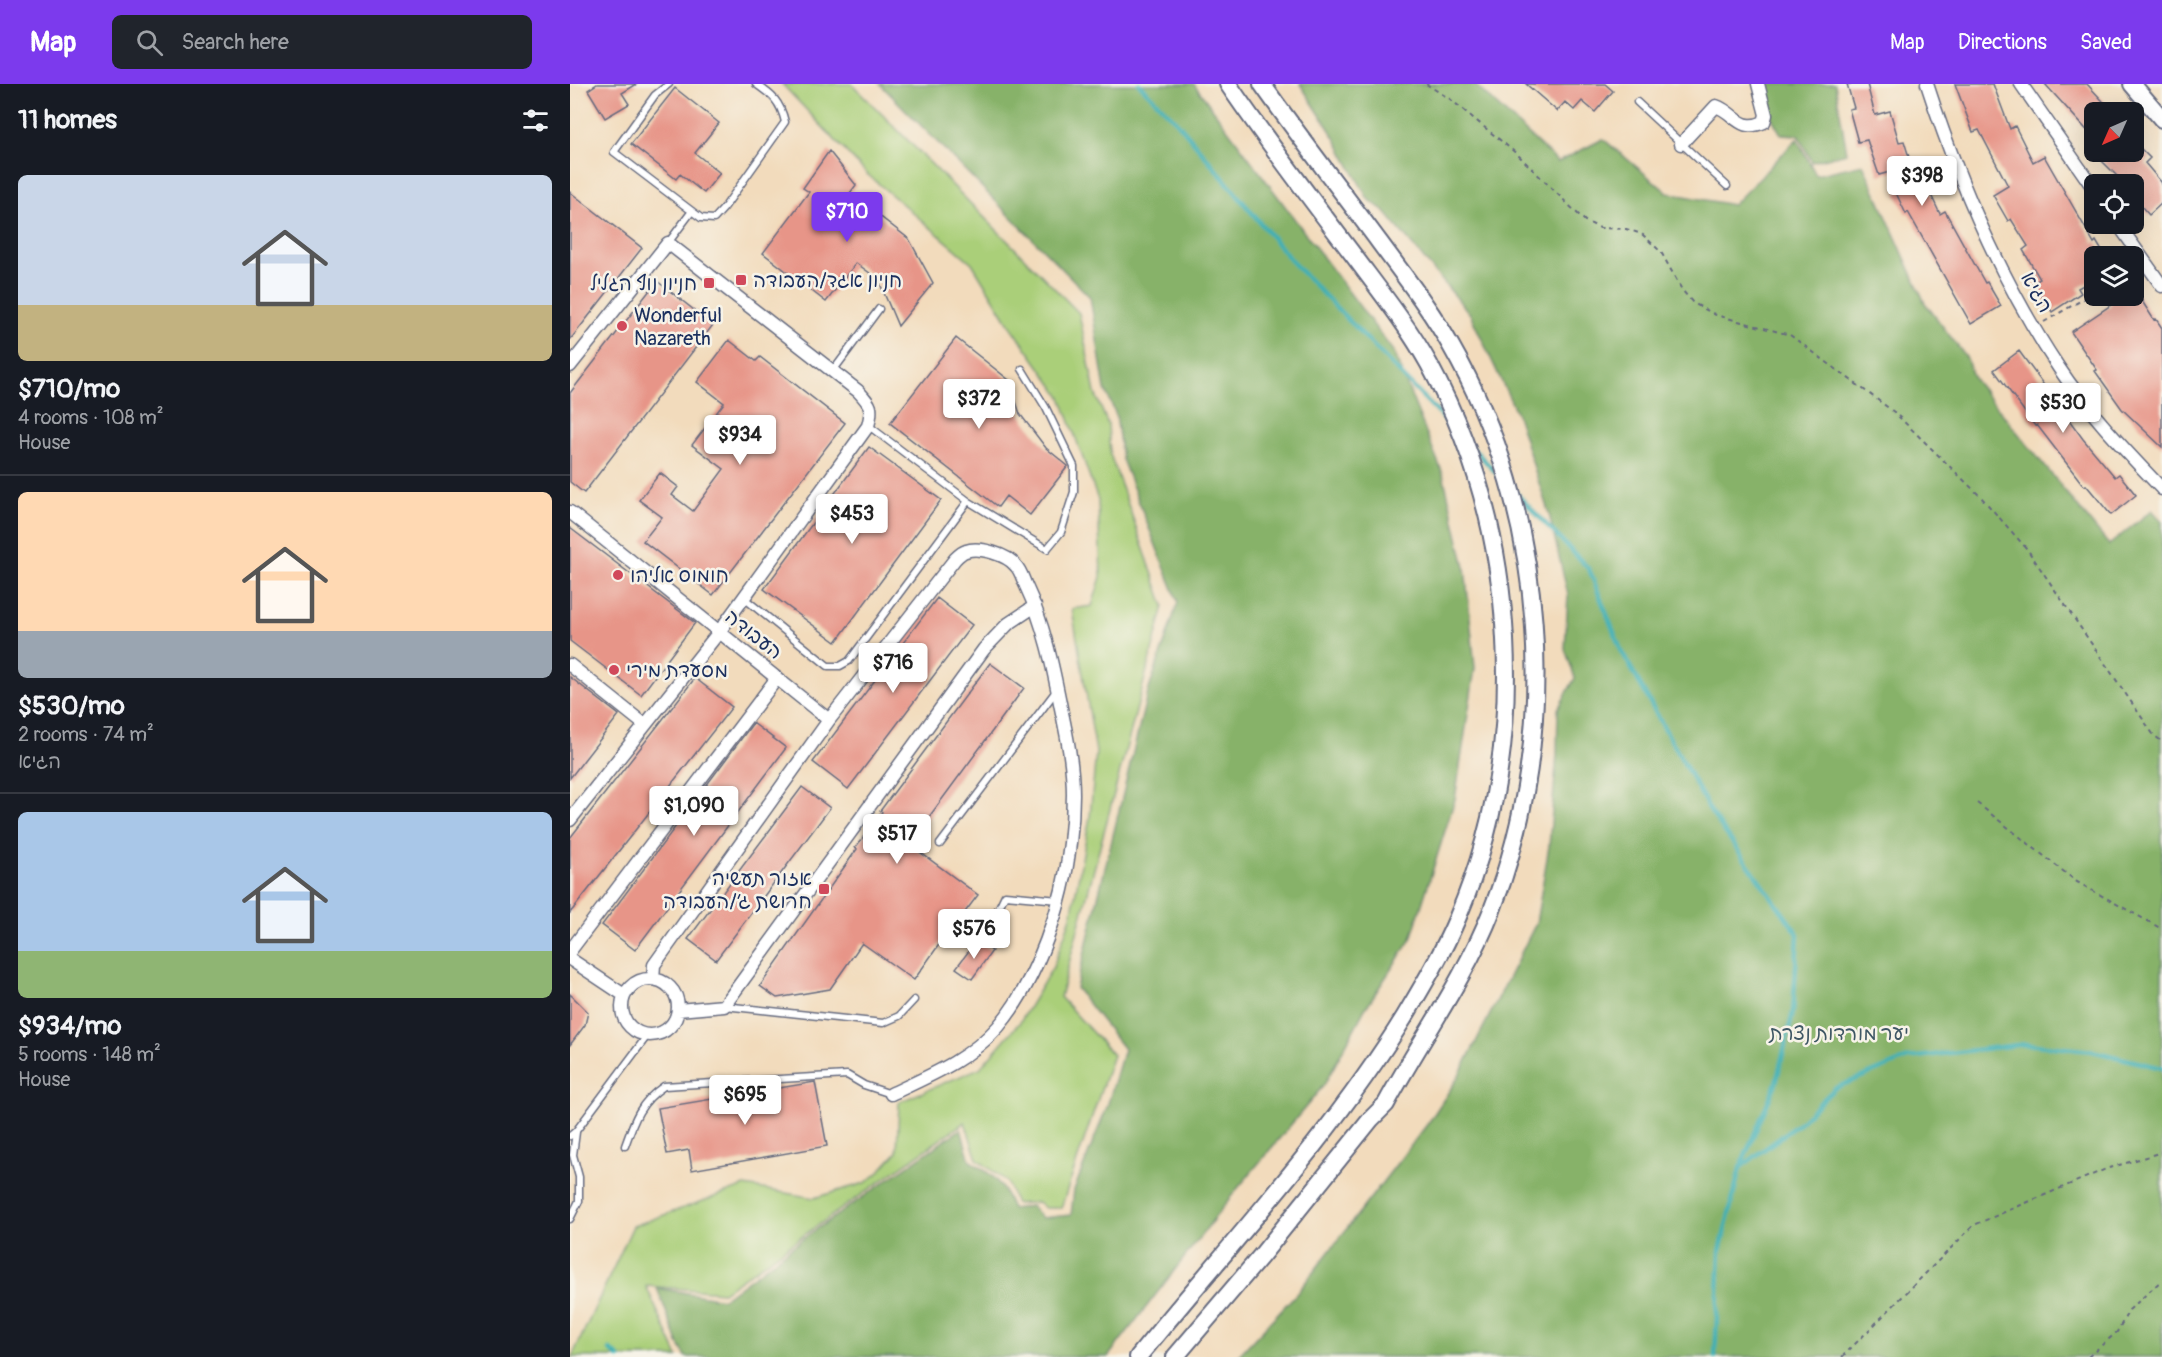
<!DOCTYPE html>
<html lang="en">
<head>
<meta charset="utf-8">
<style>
  body { margin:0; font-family:Pangolin,"Playpen Sans Hebrew",sans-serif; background:#20242c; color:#f1f3f6; height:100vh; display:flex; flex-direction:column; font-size:22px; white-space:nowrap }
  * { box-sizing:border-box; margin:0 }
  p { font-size:20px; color:#9ea1a6 }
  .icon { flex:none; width:33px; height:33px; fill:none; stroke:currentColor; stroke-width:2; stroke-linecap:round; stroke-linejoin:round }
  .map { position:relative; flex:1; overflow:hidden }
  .sheet { display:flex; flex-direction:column; background:#171b24; width:570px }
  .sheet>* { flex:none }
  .needle { width:39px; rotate:225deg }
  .fabs { position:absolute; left:1514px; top:18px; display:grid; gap:12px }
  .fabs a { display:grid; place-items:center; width:60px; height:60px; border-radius:9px; background:#171b24; box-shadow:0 6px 24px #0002; font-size:30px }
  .price { position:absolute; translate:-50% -51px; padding:0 14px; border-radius:6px; background:#fff; color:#222; font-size:20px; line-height:39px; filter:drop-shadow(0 2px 3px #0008) }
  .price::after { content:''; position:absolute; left:50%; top:36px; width:18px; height:14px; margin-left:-9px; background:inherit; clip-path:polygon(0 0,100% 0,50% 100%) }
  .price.on { background:#7c3aed; color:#fff }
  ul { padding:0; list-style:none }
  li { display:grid; align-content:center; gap:12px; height:318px; padding:0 18px }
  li+li { border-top:2px solid #363941 }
  li span { display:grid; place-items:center; height:186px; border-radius:9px; color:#555 }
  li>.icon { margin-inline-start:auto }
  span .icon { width:108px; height:108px; fill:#fffc; stroke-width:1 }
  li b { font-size:26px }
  h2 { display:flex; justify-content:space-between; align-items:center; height:72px; padding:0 18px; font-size:26px }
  header { display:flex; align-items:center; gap:36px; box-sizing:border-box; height:84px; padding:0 30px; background:#7c3aed; color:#fff }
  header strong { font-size:28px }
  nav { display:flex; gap:33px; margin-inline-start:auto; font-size:21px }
  .search { width:420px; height:54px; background:#20242c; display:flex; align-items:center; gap:15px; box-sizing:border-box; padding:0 21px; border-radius:9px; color:#9ea1a6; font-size:22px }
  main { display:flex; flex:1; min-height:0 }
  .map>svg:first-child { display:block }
  .green { fill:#aacf79; stroke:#627f6c; stroke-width:1.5 }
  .forest { fill:#87b269; stroke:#517064; stroke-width:1.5 }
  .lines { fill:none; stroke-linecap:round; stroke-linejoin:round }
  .stream { stroke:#3fb0b6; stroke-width:4.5 }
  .building { fill:#e79588 }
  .lane-casing { stroke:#666b7f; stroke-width:9 }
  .street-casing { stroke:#666b7f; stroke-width:15 }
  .secondary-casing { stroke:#666b7f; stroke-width:20 }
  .path { stroke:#666b7f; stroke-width:2; stroke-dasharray:4.5 4.5; stroke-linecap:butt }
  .lane { stroke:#fff; stroke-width:6 }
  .street { stroke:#fff; stroke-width:12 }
  .secondary { stroke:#fff; stroke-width:16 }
  .poi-dot { fill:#d1495b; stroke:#f7f3e8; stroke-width:2 }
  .labels { text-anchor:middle; stroke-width:5; stroke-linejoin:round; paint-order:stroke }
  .poi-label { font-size:20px; fill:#1b2f5e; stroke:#f7f3e8; text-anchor:start }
  .street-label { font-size:20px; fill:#1b2f5e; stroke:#f7f3e8 }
  .park-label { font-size:20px; fill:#3f5765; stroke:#f7f3e8 }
</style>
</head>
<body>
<header>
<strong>Map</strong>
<div class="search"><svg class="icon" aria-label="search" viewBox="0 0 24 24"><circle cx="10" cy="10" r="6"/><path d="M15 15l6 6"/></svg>Search here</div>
<nav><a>Map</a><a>Directions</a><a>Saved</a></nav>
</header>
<main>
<section class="sheet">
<h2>11 homes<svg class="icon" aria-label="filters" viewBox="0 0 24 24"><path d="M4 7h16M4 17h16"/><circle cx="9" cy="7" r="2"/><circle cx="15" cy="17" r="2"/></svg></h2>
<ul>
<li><span style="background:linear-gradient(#c9d6e8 70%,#c2b280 0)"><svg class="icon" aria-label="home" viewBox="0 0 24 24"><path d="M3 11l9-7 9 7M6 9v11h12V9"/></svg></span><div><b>$710/mo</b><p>4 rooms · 108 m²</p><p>House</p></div></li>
<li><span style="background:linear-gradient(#ffd9b3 75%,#9aa5b1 0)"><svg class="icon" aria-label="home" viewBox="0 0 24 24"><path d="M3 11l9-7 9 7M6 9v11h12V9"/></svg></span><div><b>$530/mo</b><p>2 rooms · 74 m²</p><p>הגיא</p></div></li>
<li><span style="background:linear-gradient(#a9c7e8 75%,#8fb573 0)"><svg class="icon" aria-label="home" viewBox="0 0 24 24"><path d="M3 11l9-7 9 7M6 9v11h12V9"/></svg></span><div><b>$934/mo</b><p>5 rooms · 148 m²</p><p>House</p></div></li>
</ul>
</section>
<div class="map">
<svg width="1592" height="1273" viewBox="0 0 1592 1273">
  <rect width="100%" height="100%" fill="#f7f3e8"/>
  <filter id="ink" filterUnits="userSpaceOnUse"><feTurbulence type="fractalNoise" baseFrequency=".0167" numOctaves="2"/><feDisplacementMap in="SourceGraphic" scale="12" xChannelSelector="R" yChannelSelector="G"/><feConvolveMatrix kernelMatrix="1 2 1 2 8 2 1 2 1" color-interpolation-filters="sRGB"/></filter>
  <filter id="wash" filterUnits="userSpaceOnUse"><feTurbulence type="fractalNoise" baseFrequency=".008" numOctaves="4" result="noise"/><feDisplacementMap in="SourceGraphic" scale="24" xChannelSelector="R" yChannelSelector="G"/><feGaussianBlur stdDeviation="1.35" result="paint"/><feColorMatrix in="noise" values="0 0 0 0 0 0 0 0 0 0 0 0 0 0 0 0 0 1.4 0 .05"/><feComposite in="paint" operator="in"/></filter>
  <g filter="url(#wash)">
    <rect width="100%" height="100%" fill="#f2dbbc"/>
    <path class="green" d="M212 0H282L509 229 525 309 538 341 540 370 594 522 490 913 543 971 491 1124H475L468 1118 446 1120 437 1098 407 1075 395 1038 153 1208 76 1202 108 1273H2L63 1142 175 1102 244 1114 295 1099 307 1090 327 1068 329 1018 410 984 450 938 483 883 501 833 520 733 526 668 502 525 522 522 531 493 528 416 491 313 438 238 402 179 297 90Z"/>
    <path class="forest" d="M310 0H624L823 267 873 390 895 483 905 584 885 715 841 855 795 925 754 1001 663 1110 538 1273H116L108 1259 87 1204 153 1215 234 1154 391 1045 400 1077C424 1091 432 1099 442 1125L461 1122 472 1134 501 1131 504 1106 537 1023 554 965 506 904 577 611 608 518 552 375 546 331 535 305 520 213Z
      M730 0H904L988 78 1033 55 1098 109 1163 121 1227 55 1246 91 1293 80 1355 219 1396 273 1404 295 1539 461 1582 426 1592 437V1273H667L728 1208 859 1038 887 995 935 901 966 839 979 762 987 670 988 625 1005 594 995 565 998 511 979 430 946 328 900 230 814 127 798 115 765 54Z
      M1191 0H1265L1277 69 1242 78 1228 51 1211 50 1199 29Z"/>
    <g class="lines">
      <path class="stream" d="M569 0 607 38 725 181 880 341
        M903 364 930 393
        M947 410 1019 485 1051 566 1142 730 1228 850 1223 928 1206 999 1170 1084 1150 1167 1145 1273
        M1171 1083 1228 1040 1265 1004 1338 974 1456 960 1522 967 1592 984
        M40 1266 49 1273"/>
    </g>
    <g id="blocks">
      <path class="building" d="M27 0H67L52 9 59 20 35 34 18 6Z
        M956 0H1035L1043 7 1025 28 1012 17 1004 26 995 18 987 27Z
        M1277 0H1297L1305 31 1320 27 1329 58 1334 57 1347 99 1354 96 1370 130 1375 127 1415 199 1417 198 1431 222 1401 240 1338 128 1336 130 1326 109 1333 106 1327 86 1309 91 1297 56 1288 58 1279 25 1284 24Z
        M1385 0H1423L1440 45 1445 42 1463 78 1474 72 1524 159 1526 157 1535 172H1524V195L1508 204 1511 209 1482 228 1463 199 1470 195 1453 166 1458 162 1441 135 1438 137 1423 111 1438 102 1409 46 1403 48Z
        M1475 0H1517L1543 28H1524V54Z
        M105 4 149 39 125 69 150 89 134 109 110 90 106 95 61 60Z
        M1563 57 1580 74 1575 79 1592 99V119L1579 131 1563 113V100H1555L1530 75 1537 68H1563Z
        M259 67 286 101 280 109 339 155 363 199 328 242 308 195 286 179 256 218 193 169 239 108 233 104Z
        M0 108 72 164 0 256Z
        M87 197 143 241 14 409 0 398V309Z
        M1563 203 1584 236 1586 235 1592 244V363L1552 325 1525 287 1527 286 1501 248 1541 221 1535 212H1559L1563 218Z
        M386 254 439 296 450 330 476 364 498 382 460 431 436 412 428 423 320 339Z
        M159 256 186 277 190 273 275 339 143 511 73 457 92 433 69 416 90 389 108 403 102 411 123 427 154 385 122 361 154 319 127 298Z
        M1449 267 1513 355 1545 393 1549 390 1566 411 1541 431 1516 401 1514 402 1467 341 1465 342 1424 286Z
        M299 363 371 416 266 558 194 505Z
        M0 444 125 539 71 611 0 557Z
        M367 514 402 541 278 705 243 678Z
        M420 579 454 604 339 760 408 811 386 840 385 838 344 896 292 859 260 905 207 914 190 902 287 765 285 764 312 728 310 727Z
        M0 593 49 631 0 694Z
        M125 594 162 623 0 829V754Z
        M183 639 216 664 65 866 32 841Z
        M232 703 260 724 146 876 118 855Z
        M407 856 422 867 402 895 386 884Z
        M0 910 18 928 15 941 0 961Z
        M245 998 257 1062 122 1086 119 1066 97 1070 88 1024Z"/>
    </g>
  </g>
  <g filter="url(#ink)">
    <use href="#blocks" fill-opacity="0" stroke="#666b7f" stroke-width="1.5"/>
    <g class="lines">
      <g class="lane-casing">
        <path id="lane" d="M99 0 85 11 44 68 131 134 144 135 154 124 215 38C210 17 203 12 186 0
          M1067 18 1157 102
          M98 159 122 127
          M263 287 309 225
          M398 417 477 465 491 448 504 408V382L476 324 452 285
          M174 514 258 582H270L279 577 398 417 299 342
          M370 760 486 607
          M417 848 435 811 489 816
          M154 922 313 939 329 932 344 916
          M0 1052 6 1047 77 952
          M55 1062C64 1036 70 1018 94 1002L277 991 294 1001 321 1010
          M0 1135 9 1117V1093L3 1071 6 1048"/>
      </g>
      <g class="street-casing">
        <path id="street" d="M1357 0C1389 99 1431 197 1489 284 1518 328 1556 367 1592 405
          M1451 0 1524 105
          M1111 60 1146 22C1166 29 1169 49 1194 38L1196 31 1188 0
          M1548 140 1592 202
          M0 282 98 159 288 307C301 321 303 323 298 342L149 548 0 736
          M0 428 259 636
          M0 581 75 641
          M0 867 207 594
          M0 875 54 911
          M52 923a28 28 0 1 1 56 0a28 28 0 1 1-56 0Z
          M83 895 84 881 259 636 385 475C388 472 392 468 396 467 409 462 438 471 446 482 451 487 453 496 456 502 474 540 483 583 491 624 497 652 503 681 503 710 503 726 502 743 500 759 494 819 467 897 428 943 399 976 359 992 321 1010
          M108 926 154 922 414 565 438 540 465 522"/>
      </g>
      <g class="secondary-casing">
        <path id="secondary" d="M1562 0 1592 35
          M568 1273C659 1161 759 1055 835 932 854 900 873 868 887 835 925 746 940 650 935 555 930 459 905 365 859 280 838 242 810 207 784 172 741 115 698 59 658 0
          M605 1273 691 1172 801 1035 816 1020C851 955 895 895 922 826 992 647 977 429 881 262 861 226 835 193 810 159 771 106 730 54 692 0"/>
      </g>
      <path class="path" d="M856 0 880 15 947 70 1015 137 1030 144 1056 145 1072 150 1091 168 1112 206 1123 219 1146 231 1220 251 1324 328 1411 413 1457 465 1583 650 1592 658
        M1474 238 1524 209
        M1407 719 1507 798 1592 845
        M1272 1273 1404 1141 1536 1085 1592 1068
        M1518 1273 1547 1248 1559 1226 1592 1196"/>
      <use href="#lane" class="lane"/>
      <use href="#street" class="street"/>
      <use href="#secondary" class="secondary"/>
    </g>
  </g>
  <g class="poi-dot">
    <rect x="165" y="190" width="12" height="12" rx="3"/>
    <rect x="133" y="193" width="12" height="12" rx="3"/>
    <circle cx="52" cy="242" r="6"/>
    <circle cx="48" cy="491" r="6"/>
    <circle cx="44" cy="586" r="6"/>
    <rect x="248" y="799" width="12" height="12" rx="3"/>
  </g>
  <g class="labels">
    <g class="poi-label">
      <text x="183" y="203">חניון אגד/העבודה</text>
      <text x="127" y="206" text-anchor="end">חניון נוף הגליל</text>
      <text x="64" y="238">Wonderful<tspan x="64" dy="23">Nazareth</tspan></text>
      <text x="60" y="498">חומוס אליהו</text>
      <text x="56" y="593">מסעדת מירי</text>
      <text x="242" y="801" text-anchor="end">אזור תעשיה<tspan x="242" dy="23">חרושת ג׳/העבודה</tspan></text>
    </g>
    <g class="street-label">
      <text transform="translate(1467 208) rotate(61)" y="7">הגיא</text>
      <text transform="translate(184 550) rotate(38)" y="7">העבודה</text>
    </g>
    <g class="park-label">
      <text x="1269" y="956">יער מורדות נצרת</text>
    </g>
  </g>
</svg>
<div class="fabs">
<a><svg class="needle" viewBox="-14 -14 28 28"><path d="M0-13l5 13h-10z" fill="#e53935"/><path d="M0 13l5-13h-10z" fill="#9ea1a6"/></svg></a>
<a><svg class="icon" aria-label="locate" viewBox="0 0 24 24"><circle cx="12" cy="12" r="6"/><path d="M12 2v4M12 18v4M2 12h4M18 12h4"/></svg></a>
<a><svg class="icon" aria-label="layers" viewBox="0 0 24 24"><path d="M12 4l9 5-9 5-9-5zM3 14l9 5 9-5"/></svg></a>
</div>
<b class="price" style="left:1352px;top:123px">$398</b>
<b class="price on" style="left:277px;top:159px">$710</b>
<b class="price" style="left:409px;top:346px">$372</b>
<b class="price" style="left:1493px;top:350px">$530</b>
<b class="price" style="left:170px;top:382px">$934</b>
<b class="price" style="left:282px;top:461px">$453</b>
<b class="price" style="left:323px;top:610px">$716</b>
<b class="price" style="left:124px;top:753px">$1,090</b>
<b class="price" style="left:327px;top:781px">$517</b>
<b class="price" style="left:404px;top:876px">$576</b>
<b class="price" style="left:175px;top:1042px">$695</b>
</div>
</main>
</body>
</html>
